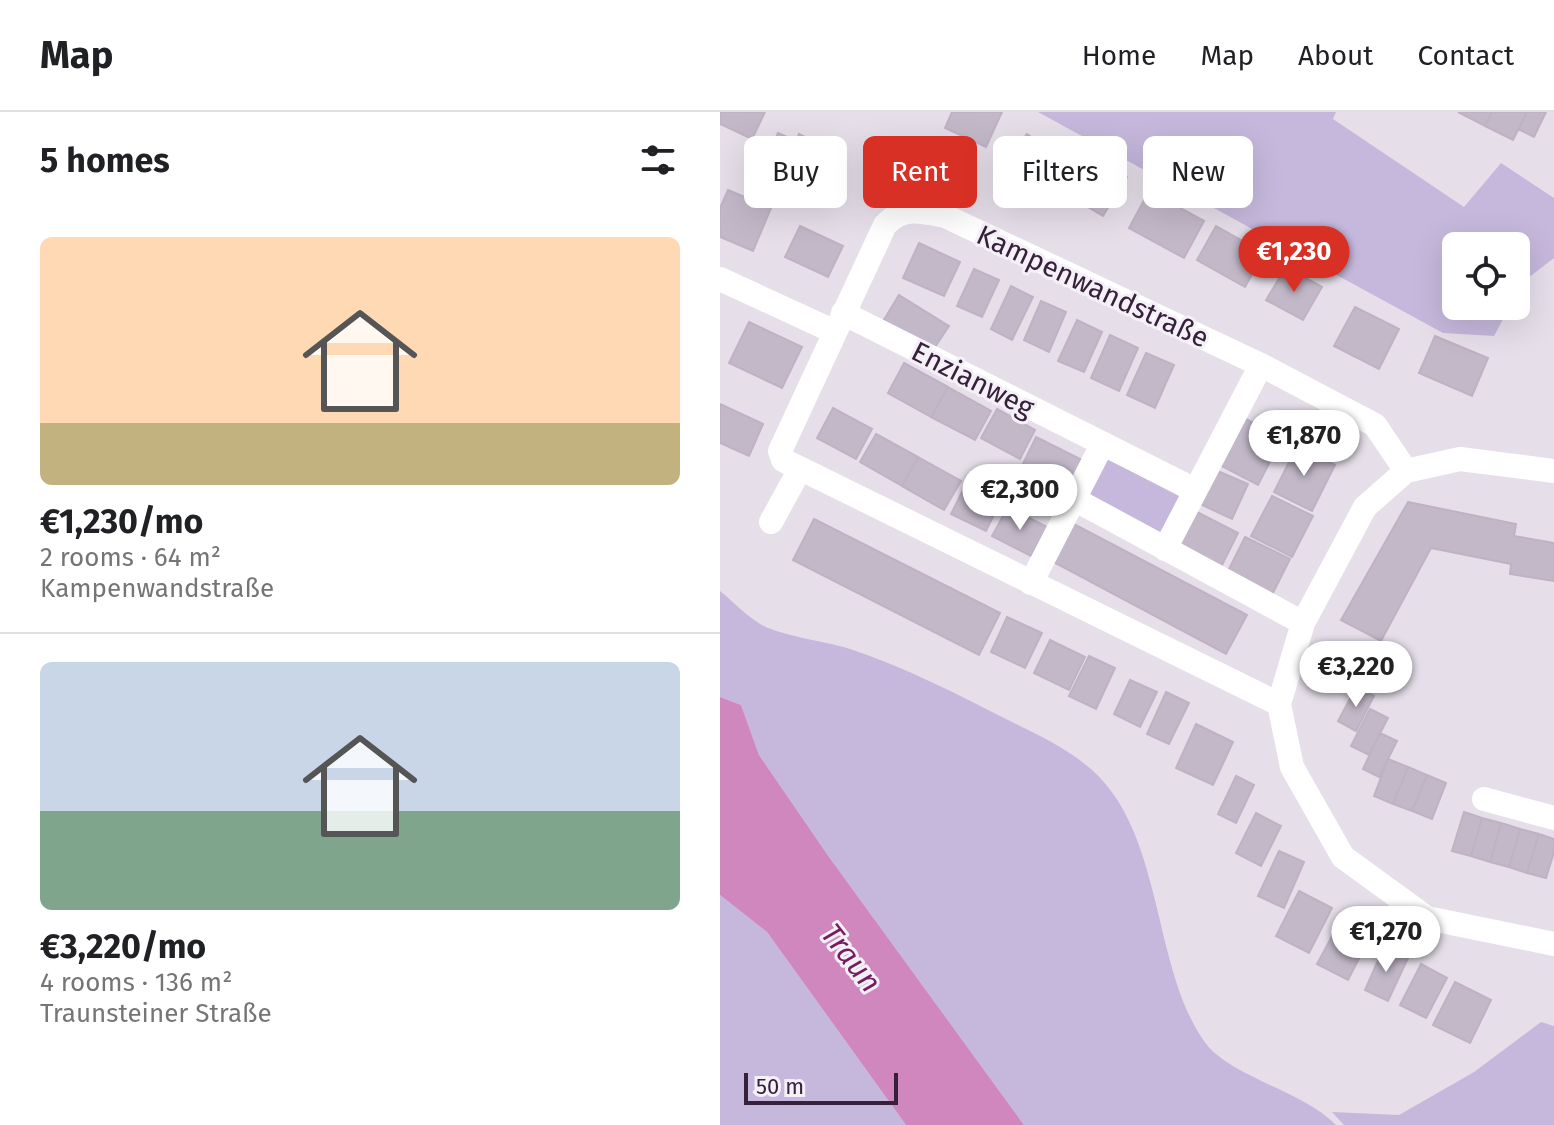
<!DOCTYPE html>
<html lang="en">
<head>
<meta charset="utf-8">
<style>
  body { margin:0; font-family:"Fira Sans",sans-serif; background:#f6f6f6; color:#202124; height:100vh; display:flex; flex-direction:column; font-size:30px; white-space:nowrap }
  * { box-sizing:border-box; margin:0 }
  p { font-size:26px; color:#757577 }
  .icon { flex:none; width:44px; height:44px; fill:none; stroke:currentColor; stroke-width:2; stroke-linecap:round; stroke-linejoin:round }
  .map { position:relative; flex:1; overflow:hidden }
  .sheet { display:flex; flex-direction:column; background:#fff; width:720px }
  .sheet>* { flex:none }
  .hud { position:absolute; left:24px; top:24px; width:690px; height:72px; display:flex; gap:16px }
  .controls { position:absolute; left:722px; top:120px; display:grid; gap:16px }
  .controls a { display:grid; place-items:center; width:88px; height:88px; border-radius:12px; background:#fff; box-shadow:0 8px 32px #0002; font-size:40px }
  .scale { position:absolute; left:24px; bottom:20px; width:154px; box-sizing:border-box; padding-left:8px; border:4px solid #36203a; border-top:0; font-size:22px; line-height:28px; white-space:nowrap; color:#36203a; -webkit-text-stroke:6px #f4f0f7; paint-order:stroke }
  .price { position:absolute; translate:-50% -68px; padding:0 18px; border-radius:28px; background:#fff; color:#222; font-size:26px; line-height:52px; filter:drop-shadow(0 2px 4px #0008) }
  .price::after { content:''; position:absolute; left:50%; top:48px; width:24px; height:18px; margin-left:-12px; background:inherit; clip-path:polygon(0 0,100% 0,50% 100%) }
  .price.on { background:#d93025; color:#fff }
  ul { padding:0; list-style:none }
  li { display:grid; align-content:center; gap:16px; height:424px; padding:0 40px }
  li+li { border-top:2px solid #e0e0e0 }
  li span { display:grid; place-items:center; height:248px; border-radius:12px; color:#555 }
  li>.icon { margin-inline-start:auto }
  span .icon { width:144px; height:144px; fill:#fffc; stroke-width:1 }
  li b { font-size:34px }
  h2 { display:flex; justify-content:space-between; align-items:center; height:96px; padding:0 40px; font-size:34px }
  .tag { padding:0 28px; border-radius:12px; background:#fff; box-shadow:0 8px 32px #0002; font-size:28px; line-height:72px }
  .tag.on { background:#d93025; color:#fff }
  header { display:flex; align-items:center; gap:48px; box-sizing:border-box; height:112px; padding:0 40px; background:#fff; border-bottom:2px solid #e0e0e0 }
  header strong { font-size:38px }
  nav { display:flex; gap:44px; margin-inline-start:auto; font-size:28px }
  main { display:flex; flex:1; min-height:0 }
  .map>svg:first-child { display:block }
  .green { fill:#c5b8dc }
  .water { fill:#d087be }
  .building { fill:#c3b8c8; stroke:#beb2c4; stroke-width:2 }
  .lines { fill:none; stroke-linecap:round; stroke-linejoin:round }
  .minor { stroke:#fff; stroke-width:24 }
  .labels { text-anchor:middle; stroke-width:6; stroke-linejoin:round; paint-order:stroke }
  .street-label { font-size:28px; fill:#36203a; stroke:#f4f0f7 }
  .water-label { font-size:30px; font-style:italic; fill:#751b5e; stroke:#f4f0f7 }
</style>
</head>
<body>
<header>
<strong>Map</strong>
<nav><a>Home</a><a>Map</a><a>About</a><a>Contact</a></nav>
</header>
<main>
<section class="sheet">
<h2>5 homes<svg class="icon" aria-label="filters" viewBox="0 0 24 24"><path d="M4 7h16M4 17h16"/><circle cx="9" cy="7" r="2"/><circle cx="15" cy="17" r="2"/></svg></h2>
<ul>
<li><span style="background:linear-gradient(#ffd9b3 75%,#c2b280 0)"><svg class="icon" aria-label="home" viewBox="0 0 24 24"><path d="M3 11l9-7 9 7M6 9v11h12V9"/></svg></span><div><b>€1,230/mo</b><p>2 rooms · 64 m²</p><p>Kampenwandstraße</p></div></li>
<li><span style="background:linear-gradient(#c9d6e8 60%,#7fa58c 0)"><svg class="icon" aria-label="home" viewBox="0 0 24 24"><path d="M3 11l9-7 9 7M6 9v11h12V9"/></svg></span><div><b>€3,220/mo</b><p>4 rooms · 136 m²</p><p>Traunsteiner Straße</p></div></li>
</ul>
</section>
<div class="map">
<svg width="834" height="1013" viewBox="0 0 834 1013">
  <rect width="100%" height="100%" fill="#e6dfea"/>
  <path class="green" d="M318 0H616L613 7 744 95 781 51 834 86V146L804 169 796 183V134H736V194H790L774 224 723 221Z
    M384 345 466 388 445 437 367 394 377 355Z
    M0 479C15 491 31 509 48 516 76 527 108 529 136 539 188 557 235 581 284 606 316 622 346 635 372 658 444 722 432 855 484 929 509 965 582 978 616 1013H304L109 745 39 643 21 593 0 585Z
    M0 783 47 820 186 1013H0Z
    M821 910 834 914V1013H624L612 1000 679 1003 754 960Z"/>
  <path class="water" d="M0 585 21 593 39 643 109 745 304 1013H186L47 820 0 783Z"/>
  <path class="building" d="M0 0H45L32 27 0 12Z
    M232 0H282L266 35 225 16Z
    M738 0H772L765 14Z
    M772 0H807L793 28 765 14Z
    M807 0H826L814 25 798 17Z
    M58 21 76 29 79 22 98 32 95 38 107 44 95 71 89 68 83 80 58 69 65 55 46 46Z
    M307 22 345 49 321 81 283 54Z
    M368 42 407 65 383 104 344 81Z
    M8 78 51 96 33 139 0 125V96Z
    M429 79 484 109 464 146 409 116Z
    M80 114 123 134 108 165 65 145Z
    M496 114 544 141 525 175 477 148Z
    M199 131 240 150 224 184 183 166Z
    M566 155 602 175 583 208 546 188Z
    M254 157 279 168 262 205 237 194Z
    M291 174 313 185 292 228 271 217Z
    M179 183 229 214 211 241 162 211Z
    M321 189 346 200 329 240 304 228Z
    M635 195 679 217 659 257 614 234Z
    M357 208 382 220 364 260 338 249Z
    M29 210 82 235 62 276 9 251Z
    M390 223 418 236 399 279 371 266Z
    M715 224 768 246 752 284 699 261Z
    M426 241 454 253 435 296 407 283Z
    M184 251 228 275 211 305 168 281Z
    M228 275 271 299 255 328 211 305Z
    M0 292 43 312 29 344 0 331Z
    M113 296 152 317 136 347 97 326Z
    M277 297 315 318 300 347 261 326Z
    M522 305 562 326 538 373 498 352Z
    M156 322 198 345 182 374 140 350Z
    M316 325 362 348 342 387 297 364Z
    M577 334 615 353 592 399 554 380Z
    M198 345 241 369 224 398 182 374Z
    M493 357 528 372 512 407 478 391Z
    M247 370 281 388 266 419 231 402Z
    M552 384 593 404 572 445 531 424Z
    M688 390 796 412 794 424 834 431V469L790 462 791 452 711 436 661 529 621 508Z
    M288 395 327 415 311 444 272 424Z
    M471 397 518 421 501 455 454 432Z
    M94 407 280 501 259 543 73 448Z
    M348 409 527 503 506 542 328 447Z
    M525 425 570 447 552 483 507 461Z
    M287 505 322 521 305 556 271 540Z
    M330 528 365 545 349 578 314 561Z
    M369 544 395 556 376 597 349 584Z
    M410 568 437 580 420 615 394 602Z
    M637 574 654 584 636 619 618 609Z
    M446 580 469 591 449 632 427 622Z
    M650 597 668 606 649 643 631 634Z
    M476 612 513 630 493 673 456 656Z
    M660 621 677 629 659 665 643 657Z
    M668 647 688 655 673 692 654 684Z
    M688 655 707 663 692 699 673 692Z
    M707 663 726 671 712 707 692 699Z
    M516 664 534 673 516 711 498 702Z
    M744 700 762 706 751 744 732 739Z
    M536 701 561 714 541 754 516 741Z
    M762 706 781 711 770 750 751 744Z
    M781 711 800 717 789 755 770 750Z
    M800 717 819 722 807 761 789 755Z
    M819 722 834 727V740L826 766 807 761Z
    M559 739 584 750 564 796 538 784Z
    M579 779 612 796 589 841 556 824Z
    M618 813 648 829 628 868 597 852Z
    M664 835 688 846 668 889 645 878Z
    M701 852 727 866 706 906 680 893Z
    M735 870 771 888 750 931 713 913Z"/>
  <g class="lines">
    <path class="minor" d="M0 167 115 220
      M123 201 475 378
      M834 359 740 347 686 359 645 395 583 511 559 592 572 655 623 745 707 806 834 832
      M354 387 583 511
      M51 410 80 357
      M445 437 541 253
      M311 471 382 333
      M559 592 63 348 60 339 165 113C183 94 201 99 225 104L541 253 655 313 686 359
      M764 687 834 706"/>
  </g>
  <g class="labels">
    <g class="street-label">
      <text transform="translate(373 174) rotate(25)" y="10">Kampenwandstraße</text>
      <text transform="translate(253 267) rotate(27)" y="10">Enzianweg</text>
    </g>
    <g class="water-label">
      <text transform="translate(131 846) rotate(52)" y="10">Traun</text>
    </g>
  </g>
</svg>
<div class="controls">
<a><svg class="icon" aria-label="locate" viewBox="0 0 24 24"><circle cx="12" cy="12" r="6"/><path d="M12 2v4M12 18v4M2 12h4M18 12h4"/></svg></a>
</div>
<div class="scale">50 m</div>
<b class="price on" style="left:574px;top:182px">€1,230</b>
<b class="price" style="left:584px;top:366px">€1,870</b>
<b class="price" style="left:300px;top:420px">€2,300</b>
<b class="price" style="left:636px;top:597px">€3,220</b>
<b class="price" style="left:666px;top:862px">€1,270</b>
<div class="hud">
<a class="tag">Buy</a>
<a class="tag on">Rent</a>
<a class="tag">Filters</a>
<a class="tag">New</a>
</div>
</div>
</main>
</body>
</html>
